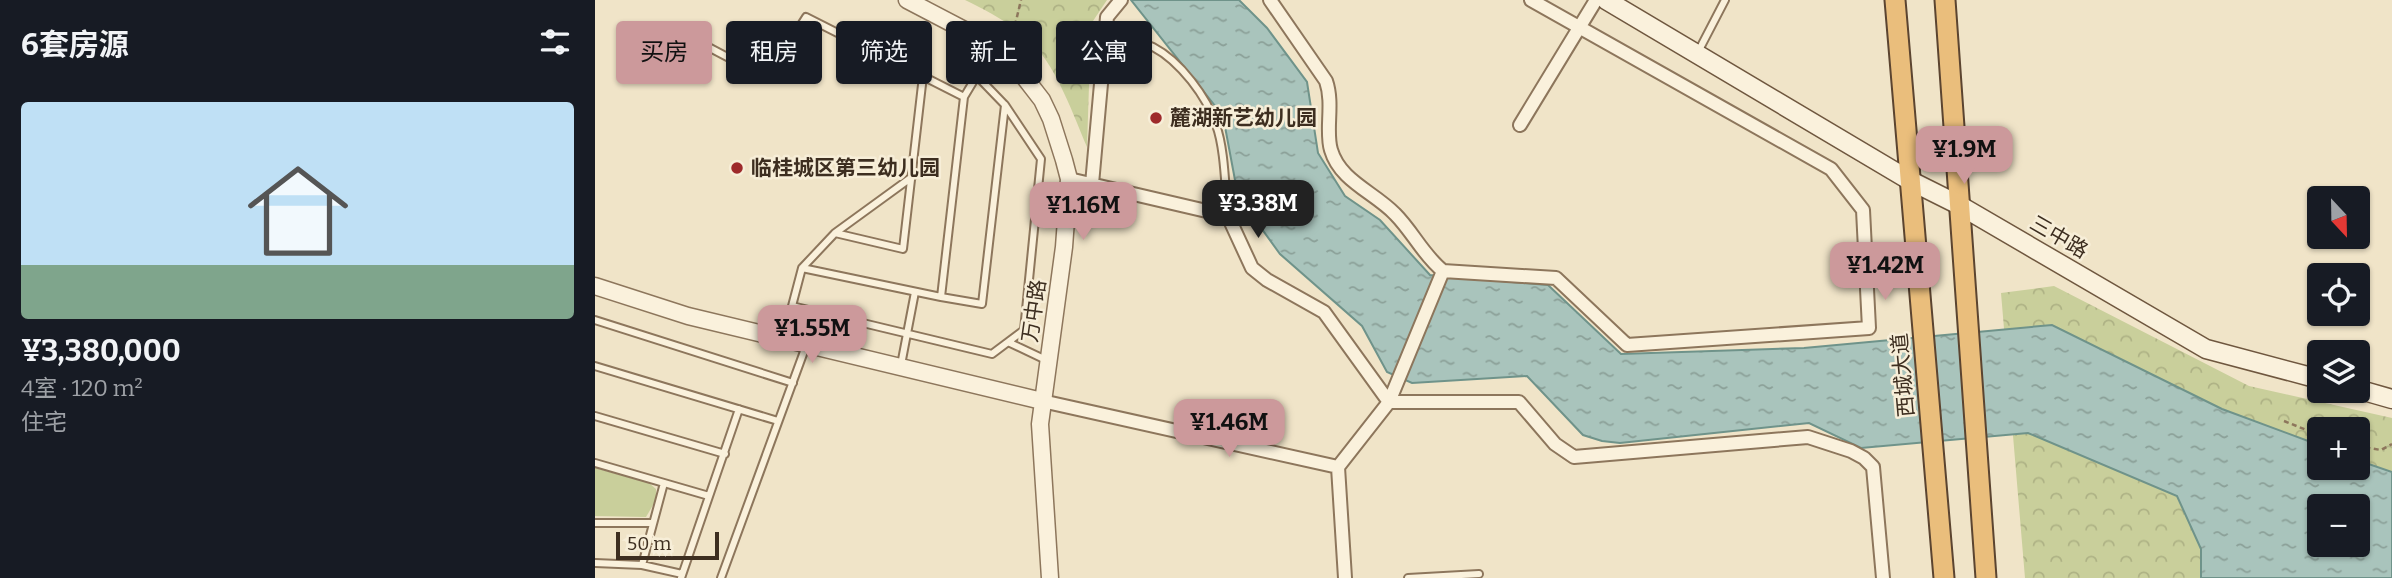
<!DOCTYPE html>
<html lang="zh">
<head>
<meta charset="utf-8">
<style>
  body { margin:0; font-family:Bitter,"Noto Sans SC",serif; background:#242831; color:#f1f3f6; height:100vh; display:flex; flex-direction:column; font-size:26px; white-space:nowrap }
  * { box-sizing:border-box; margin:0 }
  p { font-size:23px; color:#9ea1a6 }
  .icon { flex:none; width:38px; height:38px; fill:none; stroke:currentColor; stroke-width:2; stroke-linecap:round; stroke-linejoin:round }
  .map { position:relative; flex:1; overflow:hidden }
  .drawer { display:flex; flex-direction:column; background:#171b24; width:595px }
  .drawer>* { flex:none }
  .top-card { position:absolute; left:21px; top:21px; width:665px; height:63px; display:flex; gap:14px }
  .needle { width:46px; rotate:158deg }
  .tools { position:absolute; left:1712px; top:186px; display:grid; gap:14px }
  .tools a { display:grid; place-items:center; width:63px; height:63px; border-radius:7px; background:#171b24; box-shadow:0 2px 5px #0004; font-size:35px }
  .scale { position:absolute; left:21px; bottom:18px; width:103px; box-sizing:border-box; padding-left:7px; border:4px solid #3d2e20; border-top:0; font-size:19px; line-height:24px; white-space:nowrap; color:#3d2e20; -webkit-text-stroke:5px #f7eed8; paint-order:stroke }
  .price { position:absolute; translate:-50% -60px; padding:0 16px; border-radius:14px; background:#cc999b; color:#111; font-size:23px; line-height:46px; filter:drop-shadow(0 2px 4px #0008) }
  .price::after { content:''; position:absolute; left:50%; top:42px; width:21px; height:16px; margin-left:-10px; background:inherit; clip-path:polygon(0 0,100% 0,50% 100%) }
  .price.current { background:#222; color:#fff }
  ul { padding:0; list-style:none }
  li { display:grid; align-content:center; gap:14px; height:371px; padding:0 21px }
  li+li { border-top:2px solid #363941 }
  li span { display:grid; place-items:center; height:217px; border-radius:7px; color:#555 }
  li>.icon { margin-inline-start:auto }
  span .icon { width:126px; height:126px; fill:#fffc; stroke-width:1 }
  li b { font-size:30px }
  h2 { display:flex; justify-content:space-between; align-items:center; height:84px; padding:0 21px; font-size:30px }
  .chip { padding:0 24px; border-radius:7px; background:#171b24; box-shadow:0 2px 5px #0004; font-size:24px; line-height:63px }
  .chip.current { background:#cc999b; color:#111 }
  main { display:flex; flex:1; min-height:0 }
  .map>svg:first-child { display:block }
  .grass { fill:#c9cf9b }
  .park { fill:url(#park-crowns); fill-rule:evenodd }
  .water { fill:url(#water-ripples); stroke:#6f938a; stroke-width:2; fill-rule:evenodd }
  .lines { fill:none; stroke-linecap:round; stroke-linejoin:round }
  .service-casing { stroke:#8d765c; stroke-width:10 }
  .minor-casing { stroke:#8d765c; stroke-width:16 }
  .tertiary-casing { stroke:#8d765c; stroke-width:19 }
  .secondary-casing { stroke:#6f573f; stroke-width:21 }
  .trunk-casing { stroke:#5b4430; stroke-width:23 }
  .path { stroke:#8d765c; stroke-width:2.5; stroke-dasharray:5 3.5; stroke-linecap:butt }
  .service { stroke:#faf1dc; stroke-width:6 }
  .minor { stroke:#faf1dc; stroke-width:12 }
  .tertiary { stroke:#faf1dc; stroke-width:16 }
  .secondary { stroke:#faf1dc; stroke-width:18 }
  .trunk { stroke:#eabe7c; stroke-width:19 }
  .poi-dot { fill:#9e2a2b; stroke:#f7eed8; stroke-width:2.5 }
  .labels { text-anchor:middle; stroke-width:5; stroke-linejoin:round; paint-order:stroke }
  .poi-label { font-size:21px; font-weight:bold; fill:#3d2e20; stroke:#f7eed8; text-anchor:start }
  .street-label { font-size:21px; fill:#3d2e20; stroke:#f7eed8 }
</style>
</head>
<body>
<main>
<section class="drawer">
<h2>6套房源<svg class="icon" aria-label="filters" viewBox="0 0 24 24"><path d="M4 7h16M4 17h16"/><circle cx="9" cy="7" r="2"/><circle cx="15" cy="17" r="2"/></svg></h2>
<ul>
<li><span style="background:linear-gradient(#bfe0f5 75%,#7fa58c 0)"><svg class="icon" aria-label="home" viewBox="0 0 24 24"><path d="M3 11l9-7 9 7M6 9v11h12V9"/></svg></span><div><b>¥3,380,000</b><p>4室 · 120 m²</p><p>住宅</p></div></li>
</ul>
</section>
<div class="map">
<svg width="1797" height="578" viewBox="0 0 1797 578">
  <defs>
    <pattern id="park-crowns" width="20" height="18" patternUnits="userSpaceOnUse" patternTransform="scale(1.75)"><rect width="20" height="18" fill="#c9cf9b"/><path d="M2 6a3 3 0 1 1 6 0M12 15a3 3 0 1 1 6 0" fill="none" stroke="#aeb285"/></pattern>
    <pattern id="water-ripples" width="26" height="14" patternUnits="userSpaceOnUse" patternTransform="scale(1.75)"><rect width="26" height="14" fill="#a9c4bc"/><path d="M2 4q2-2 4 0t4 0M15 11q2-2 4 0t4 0" fill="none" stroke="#8ba098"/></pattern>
  </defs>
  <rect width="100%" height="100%" fill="#f0e4c8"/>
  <path class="grass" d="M0 468 54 483 61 489V500L51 517 0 516Z"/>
  <path class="park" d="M370 0H512L496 24 492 147C478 114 463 71 439 45 420 25 394 12 370 0Z
    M1459 286 1654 386 1797 418V578H1430L1406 293ZM1724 429H1762V467H1724ZM1724 506H1762V544H1724Z"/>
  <path class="water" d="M536 0H644L672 28 712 82 723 153 750 196 785 220 835 275 953 285 1026 354 1209 348 1457 325 1627 409 1724 445V467H1762V460L1797 472V578H1606V549L1582 496 1433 433 1266 448 1214 423 1025 443 1007 441 988 435 932 376 817 383 792 372 767 326 685 254 643 196 628 116ZM1724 506H1762V544H1724Z"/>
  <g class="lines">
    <g class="service-casing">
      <path id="service" d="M511 36C526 39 544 40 558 47 585 61 612 97 621 125 630 149 630 189 633 216
        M100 40 172 78 211 17 369 97
        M1103 52 1130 0
        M328 76 308 249 240 233 207 268 197 306 397 354 429 330 446 159 410 105
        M240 233 317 177
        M207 268 346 297 369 97 399 47
        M346 297 387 304 410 105 382 76
        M0 320 198 383
        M413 342 451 360
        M306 365 320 292
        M0 366 183 421
        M0 416 130 454
        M0 463 114 496
        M0 523H58
        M0 563 47 565 87 574
        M47 565 69 483
        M86 578 144 409
        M126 578 211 346
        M813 578 884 574"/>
    </g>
    <g class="minor-casing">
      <path id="minor" d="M675 0 731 81C739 104 730 131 736 150 745 181 779 192 800 214 818 232 828 255 848 271L961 278 1032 345 1274 328 1268 210 1236 169 936 0
        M925 125 1001 0
        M474 179 633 216 657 268 672 280 729 312 794 402
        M497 184 512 17 526 0
        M447 401 743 467 750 578
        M794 402 848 271
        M743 467 794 402H924L960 444 979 457 1213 437 1256 451 1269 458 1278 467 1288 578"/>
    </g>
    <g class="tertiary-casing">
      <path id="tertiary" d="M312 0 400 46 413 56 447 100 456 119 469 160 474 179 469 247 445 424 455 578
        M0 286 93 316 447 401"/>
    </g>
    <g class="secondary-casing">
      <path id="secondary" d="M1011 0 1314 180 1364 205 1611 349 1724 379
        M1762 389 1797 399"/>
    </g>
    <g class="trunk-casing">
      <path id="trunk" d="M1300 0 1349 578
        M1350 0 1391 578"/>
    </g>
    <path class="path" d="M416 42 426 0
      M1689 421 1724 435
      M1762 446 1786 450 1797 444"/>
    <use href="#service" class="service"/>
    <use href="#minor" class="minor"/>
    <use href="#tertiary" class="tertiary"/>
    <use href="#secondary" class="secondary"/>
    <use href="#trunk" class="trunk"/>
  </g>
  <g class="poi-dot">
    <circle cx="561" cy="118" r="7"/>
    <circle cx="142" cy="168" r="7"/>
  </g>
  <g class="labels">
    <g class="poi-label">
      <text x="575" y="125">麓湖新艺幼儿园</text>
      <text x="156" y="175">临桂城区第三幼儿园</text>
    </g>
    <g class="street-label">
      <text transform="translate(1464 237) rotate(30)" y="7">三中路</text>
      <text transform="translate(439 311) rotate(-82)" y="7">万中路</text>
      <text transform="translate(1308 375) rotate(-95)" y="7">西城大道</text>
    </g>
  </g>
</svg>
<div class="tools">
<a><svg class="needle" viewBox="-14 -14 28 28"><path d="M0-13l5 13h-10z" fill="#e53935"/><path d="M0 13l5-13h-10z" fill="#9ea1a6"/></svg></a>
<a><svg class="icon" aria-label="locate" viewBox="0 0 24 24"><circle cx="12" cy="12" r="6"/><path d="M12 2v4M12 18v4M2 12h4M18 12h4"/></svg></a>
<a><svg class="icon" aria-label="layers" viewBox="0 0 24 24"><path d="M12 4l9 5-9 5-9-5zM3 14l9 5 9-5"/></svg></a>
<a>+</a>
<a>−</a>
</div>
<div class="scale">50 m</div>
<b class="price" style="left:1369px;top:186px">¥1.9M</b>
<b class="price current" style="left:663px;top:240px">¥3.38M</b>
<b class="price" style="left:488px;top:242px">¥1.16M</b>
<b class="price" style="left:1290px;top:302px">¥1.42M</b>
<b class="price" style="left:217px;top:365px">¥1.55M</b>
<b class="price" style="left:634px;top:459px">¥1.46M</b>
<div class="top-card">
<a class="chip current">买房</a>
<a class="chip">租房</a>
<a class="chip">筛选</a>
<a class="chip">新上</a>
<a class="chip">公寓</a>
</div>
</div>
</main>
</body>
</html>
